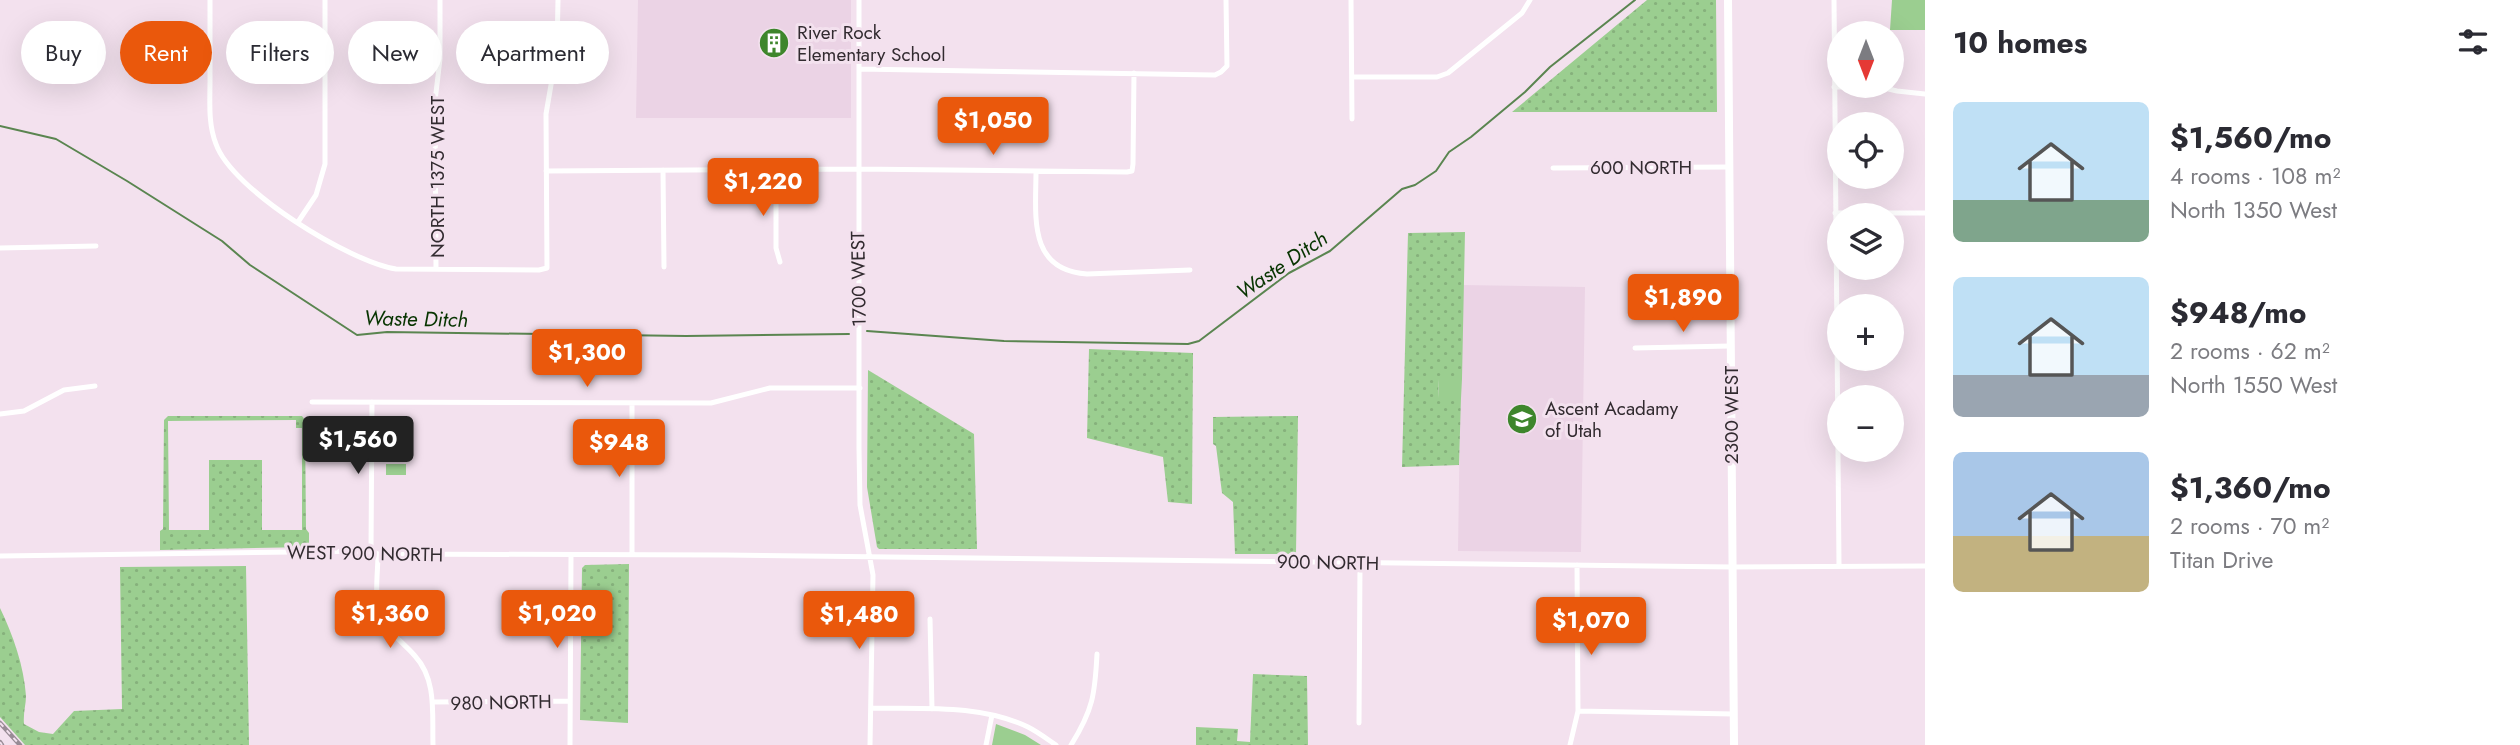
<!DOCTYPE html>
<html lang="en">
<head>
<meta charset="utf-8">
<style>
  body { margin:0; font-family:Jost,sans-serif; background:#f7f7f7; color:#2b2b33; height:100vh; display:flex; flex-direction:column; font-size:26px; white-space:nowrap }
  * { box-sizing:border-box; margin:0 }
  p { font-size:23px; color:#7c7c81 }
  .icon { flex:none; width:38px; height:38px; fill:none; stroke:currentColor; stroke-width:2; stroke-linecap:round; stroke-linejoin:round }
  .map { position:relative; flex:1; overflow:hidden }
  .drawer { display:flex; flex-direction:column; background:#fff; width:595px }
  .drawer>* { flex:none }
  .guide { position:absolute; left:21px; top:21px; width:665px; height:63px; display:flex; gap:14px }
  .needle { width:46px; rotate:180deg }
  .tools { position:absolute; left:1827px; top:21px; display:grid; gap:14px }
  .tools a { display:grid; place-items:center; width:77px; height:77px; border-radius:50%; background:#fff; box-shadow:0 7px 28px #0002; font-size:35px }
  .price { position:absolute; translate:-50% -60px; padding:0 16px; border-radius:7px; background:#ea580c; color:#fff; font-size:23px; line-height:46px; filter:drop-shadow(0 2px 4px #0008) }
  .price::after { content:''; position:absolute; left:50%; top:42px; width:21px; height:16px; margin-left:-10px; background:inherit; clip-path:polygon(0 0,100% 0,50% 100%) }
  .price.on { background:#222; color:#fff }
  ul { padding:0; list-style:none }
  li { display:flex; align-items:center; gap:21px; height:175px; padding:0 28px }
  li span { display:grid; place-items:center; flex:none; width:196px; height:140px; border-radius:10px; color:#555 }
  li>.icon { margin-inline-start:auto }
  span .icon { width:84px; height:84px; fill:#fffc; stroke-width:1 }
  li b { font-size:30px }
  h2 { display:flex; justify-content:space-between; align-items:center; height:84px; padding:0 28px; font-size:30px }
  .chip { padding:0 24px; border-radius:32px; background:#fff; box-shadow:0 7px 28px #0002; font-size:24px; line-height:63px }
  .chip.on { background:#ea580c; color:#fff }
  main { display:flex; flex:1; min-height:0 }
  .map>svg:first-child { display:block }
  .built { fill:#ebd3e5 }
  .grass { fill:url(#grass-dots); fill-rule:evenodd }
  .park { fill:#9bce90 }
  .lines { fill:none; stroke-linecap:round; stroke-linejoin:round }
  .stream { stroke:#5a8550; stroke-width:2 }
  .minor { stroke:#fff; stroke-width:5 }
  .secondary { stroke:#fff; stroke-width:8 }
  .rail-casing { stroke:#988b95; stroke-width:4.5 }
  .rail { stroke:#f3e1ee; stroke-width:2; stroke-dasharray:5; stroke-linecap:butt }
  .labels { text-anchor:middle; stroke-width:6; stroke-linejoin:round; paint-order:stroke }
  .poi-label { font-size:19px; fill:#322b30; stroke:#f3e1ee; text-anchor:start }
  .street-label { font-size:19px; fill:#322b30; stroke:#f3e1ee }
  .water-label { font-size:21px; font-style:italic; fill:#073400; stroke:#f3e1ee }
</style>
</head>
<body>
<main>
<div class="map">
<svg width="1925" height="745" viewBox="0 0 1925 745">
  <defs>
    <pattern id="grass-dots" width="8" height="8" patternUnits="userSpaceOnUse" patternTransform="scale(1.75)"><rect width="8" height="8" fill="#9bce90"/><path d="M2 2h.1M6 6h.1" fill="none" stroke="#86b17c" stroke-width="1.8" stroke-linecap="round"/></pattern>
  </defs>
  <rect width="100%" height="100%" fill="#f3e1ee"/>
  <path class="built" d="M638 0H851V118H636Z
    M1462 285 1585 287 1581 552 1458 551Z"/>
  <path class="grass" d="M1647 0H1716L1717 112H1512Z
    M1465 232 1462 379H1439L1438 398H1461L1459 465 1402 467 1408 233Z
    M1089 349 1193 353 1192 504 1168 502 1163 457 1087 438Z
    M868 370 974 434 977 549H879L877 547 867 487Z
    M168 416H302L305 420 306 529 309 533V547L160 550V531L163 529 164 420ZM296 420V428H302V530H262V460H209V530H169L168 421Z
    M1298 416 1296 554H1235L1233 502 1222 493 1216 446 1213 444V417Z
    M629 564 628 723 580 720 582 568 585 565Z
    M246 566 249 745H25L0 717V608C13 635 24 666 26 696 26 705 23 713 24 724L39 732 53 734 74 711 122 709 120 567Z
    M1253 674 1307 676 1308 745H1196V727L1238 729 1237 741 1250 742Z"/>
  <path class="park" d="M1892 0H1925V30H1890Z
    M1439 379H1462L1461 398H1438Z
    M386 464H406V475H386Z
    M996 724 1025 735 1041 745H992Z"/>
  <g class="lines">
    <path class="stream" d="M0 126 56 139 127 181 222 241 250 265 357 335 387 332 686 336 849 334
      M867 331 1004 341 1188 344 1199 341 1289 273 1330 251 1402 189 1415 185 1436 171 1449 152 1471 137 1525 92 1550 67 1635 0"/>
    <path class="minor" d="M210 0C210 27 210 54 210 81 210 102 208 124 216 144 232 190 350 262 396 269L539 270 547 268 546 114 557 50 558 0
      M859 0V448L860 505 873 575 870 745
      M1351 0 1352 119
      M1834 0 1839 565
      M859 69 1215 75 1221 72 1227 66 1226 0
      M1352 77H1437L1448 73 1522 13 1530 0
      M1834 87H1880L1897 91 1925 94
      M1553 168 1729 167
      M663 170 664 267
      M776 170V248L780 262
      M546 171 857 169 1127 172 1132 171 1133 164 1134 73
      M1036 171C1036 215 1027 270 1087 274L1190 270
      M1835 213H1925
      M298 222 316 195 325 164V0
      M0 248 96 246
      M436 269 435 101 440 59V0
      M1635 348 1730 346
      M312 402 711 403 770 388H860
      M632 403V554
      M0 414 24 411 64 390 95 386
      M371 551 372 402
      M378 554C378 572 374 596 380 614 387 632 403 642 415 656 437 680 432 714 433 745
      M0 556 371 551 378 554 725 555 1732 567 1925 566
      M930 619 932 709
      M432 702 570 701
      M871 708C923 709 980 704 1028 727 1038 732 1047 739 1056 745
      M1578 711 1733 714
      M1359 723 1360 563
      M570 745 571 555
      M986 745 992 715
      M1071 745C1093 710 1095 694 1097 654
      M1570 745 1578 711 1577 565"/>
    <path class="secondary" d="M1728 0 1734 745"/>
    <g class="rail-casing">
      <path id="rail" d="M0 723 20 745
        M0 742 2 745"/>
    </g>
    <use href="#rail" class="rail"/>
  </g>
  <defs>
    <g id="building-disc" transform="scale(1.575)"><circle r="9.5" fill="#3e862c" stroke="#f3e1ee"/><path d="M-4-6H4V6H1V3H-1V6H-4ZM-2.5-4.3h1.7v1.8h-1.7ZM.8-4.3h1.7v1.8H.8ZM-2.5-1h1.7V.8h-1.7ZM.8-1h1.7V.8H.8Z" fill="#fff"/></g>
    <g id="school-disc" transform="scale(1.575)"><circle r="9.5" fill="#3e862c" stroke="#f3e1ee"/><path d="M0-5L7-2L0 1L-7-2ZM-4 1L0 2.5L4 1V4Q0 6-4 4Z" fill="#fff"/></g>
  </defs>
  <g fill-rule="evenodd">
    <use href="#building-disc" x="774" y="43"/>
    <use href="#school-disc" x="1522" y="419"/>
  </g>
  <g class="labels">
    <g class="poi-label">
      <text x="797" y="39">River Rock<tspan x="797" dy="22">Elementary School</tspan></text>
      <text x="1545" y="415">Ascent Acadamy<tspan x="1545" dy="22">of Utah</tspan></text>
    </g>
    <g class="street-label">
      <text x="1641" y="174">600 NORTH</text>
      <text transform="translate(437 177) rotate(-90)" y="7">NORTH 1375 WEST</text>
      <text transform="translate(858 279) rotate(-91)" y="7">1700 WEST</text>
      <text transform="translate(1731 415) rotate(-90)" y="7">2300 WEST</text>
      <text transform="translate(365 553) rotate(1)" y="7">WEST 900 NORTH</text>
      <text transform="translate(1328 562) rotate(1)" y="7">900 NORTH</text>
      <text transform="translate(501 702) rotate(-1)" y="7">980 NORTH</text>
    </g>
    <g class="water-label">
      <text transform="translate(1282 265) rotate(-34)" y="7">Waste Ditch</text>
      <text transform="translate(416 319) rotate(1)" y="7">Waste Ditch</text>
    </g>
  </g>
</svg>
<div class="tools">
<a><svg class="needle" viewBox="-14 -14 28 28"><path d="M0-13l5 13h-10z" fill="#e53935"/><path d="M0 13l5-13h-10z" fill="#7c7c81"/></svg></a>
<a><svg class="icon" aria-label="locate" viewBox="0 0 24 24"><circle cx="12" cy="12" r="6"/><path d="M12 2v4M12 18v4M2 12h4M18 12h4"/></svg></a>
<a><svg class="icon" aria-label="layers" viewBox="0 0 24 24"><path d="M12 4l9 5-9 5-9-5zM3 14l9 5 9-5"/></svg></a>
<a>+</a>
<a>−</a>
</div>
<b class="price" style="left:993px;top:157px">$1,050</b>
<b class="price" style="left:763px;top:218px">$1,220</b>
<b class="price" style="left:1683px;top:334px">$1,890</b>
<b class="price" style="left:587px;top:389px">$1,300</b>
<b class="price on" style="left:358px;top:476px">$1,560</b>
<b class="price" style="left:619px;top:479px">$948</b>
<b class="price" style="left:390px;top:650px">$1,360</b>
<b class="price" style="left:557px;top:650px">$1,020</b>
<b class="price" style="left:859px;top:651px">$1,480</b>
<b class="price" style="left:1591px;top:657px">$1,070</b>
<div class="guide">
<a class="chip">Buy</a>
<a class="chip on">Rent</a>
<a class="chip">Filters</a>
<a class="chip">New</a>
<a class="chip">Apartment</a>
</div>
</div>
<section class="drawer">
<h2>10 homes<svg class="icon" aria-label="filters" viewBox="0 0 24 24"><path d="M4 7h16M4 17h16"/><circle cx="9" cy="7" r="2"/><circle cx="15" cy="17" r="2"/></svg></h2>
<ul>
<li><span style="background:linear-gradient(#bfe0f5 70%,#7fa58c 0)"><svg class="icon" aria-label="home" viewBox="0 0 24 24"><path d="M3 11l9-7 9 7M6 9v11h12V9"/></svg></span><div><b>$1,560/mo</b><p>4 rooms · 108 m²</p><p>North 1350 West</p></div></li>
<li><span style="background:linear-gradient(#bfe0f5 70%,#9aa5b1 0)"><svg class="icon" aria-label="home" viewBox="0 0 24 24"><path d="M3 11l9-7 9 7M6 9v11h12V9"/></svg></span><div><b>$948/mo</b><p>2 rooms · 62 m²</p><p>North 1550 West</p></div></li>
<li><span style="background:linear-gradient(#a9c7e8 60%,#c2b280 0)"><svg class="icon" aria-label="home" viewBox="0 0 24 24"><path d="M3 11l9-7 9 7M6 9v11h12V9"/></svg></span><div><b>$1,360/mo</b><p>2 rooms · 70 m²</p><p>Titan Drive</p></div></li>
</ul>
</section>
</main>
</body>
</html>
